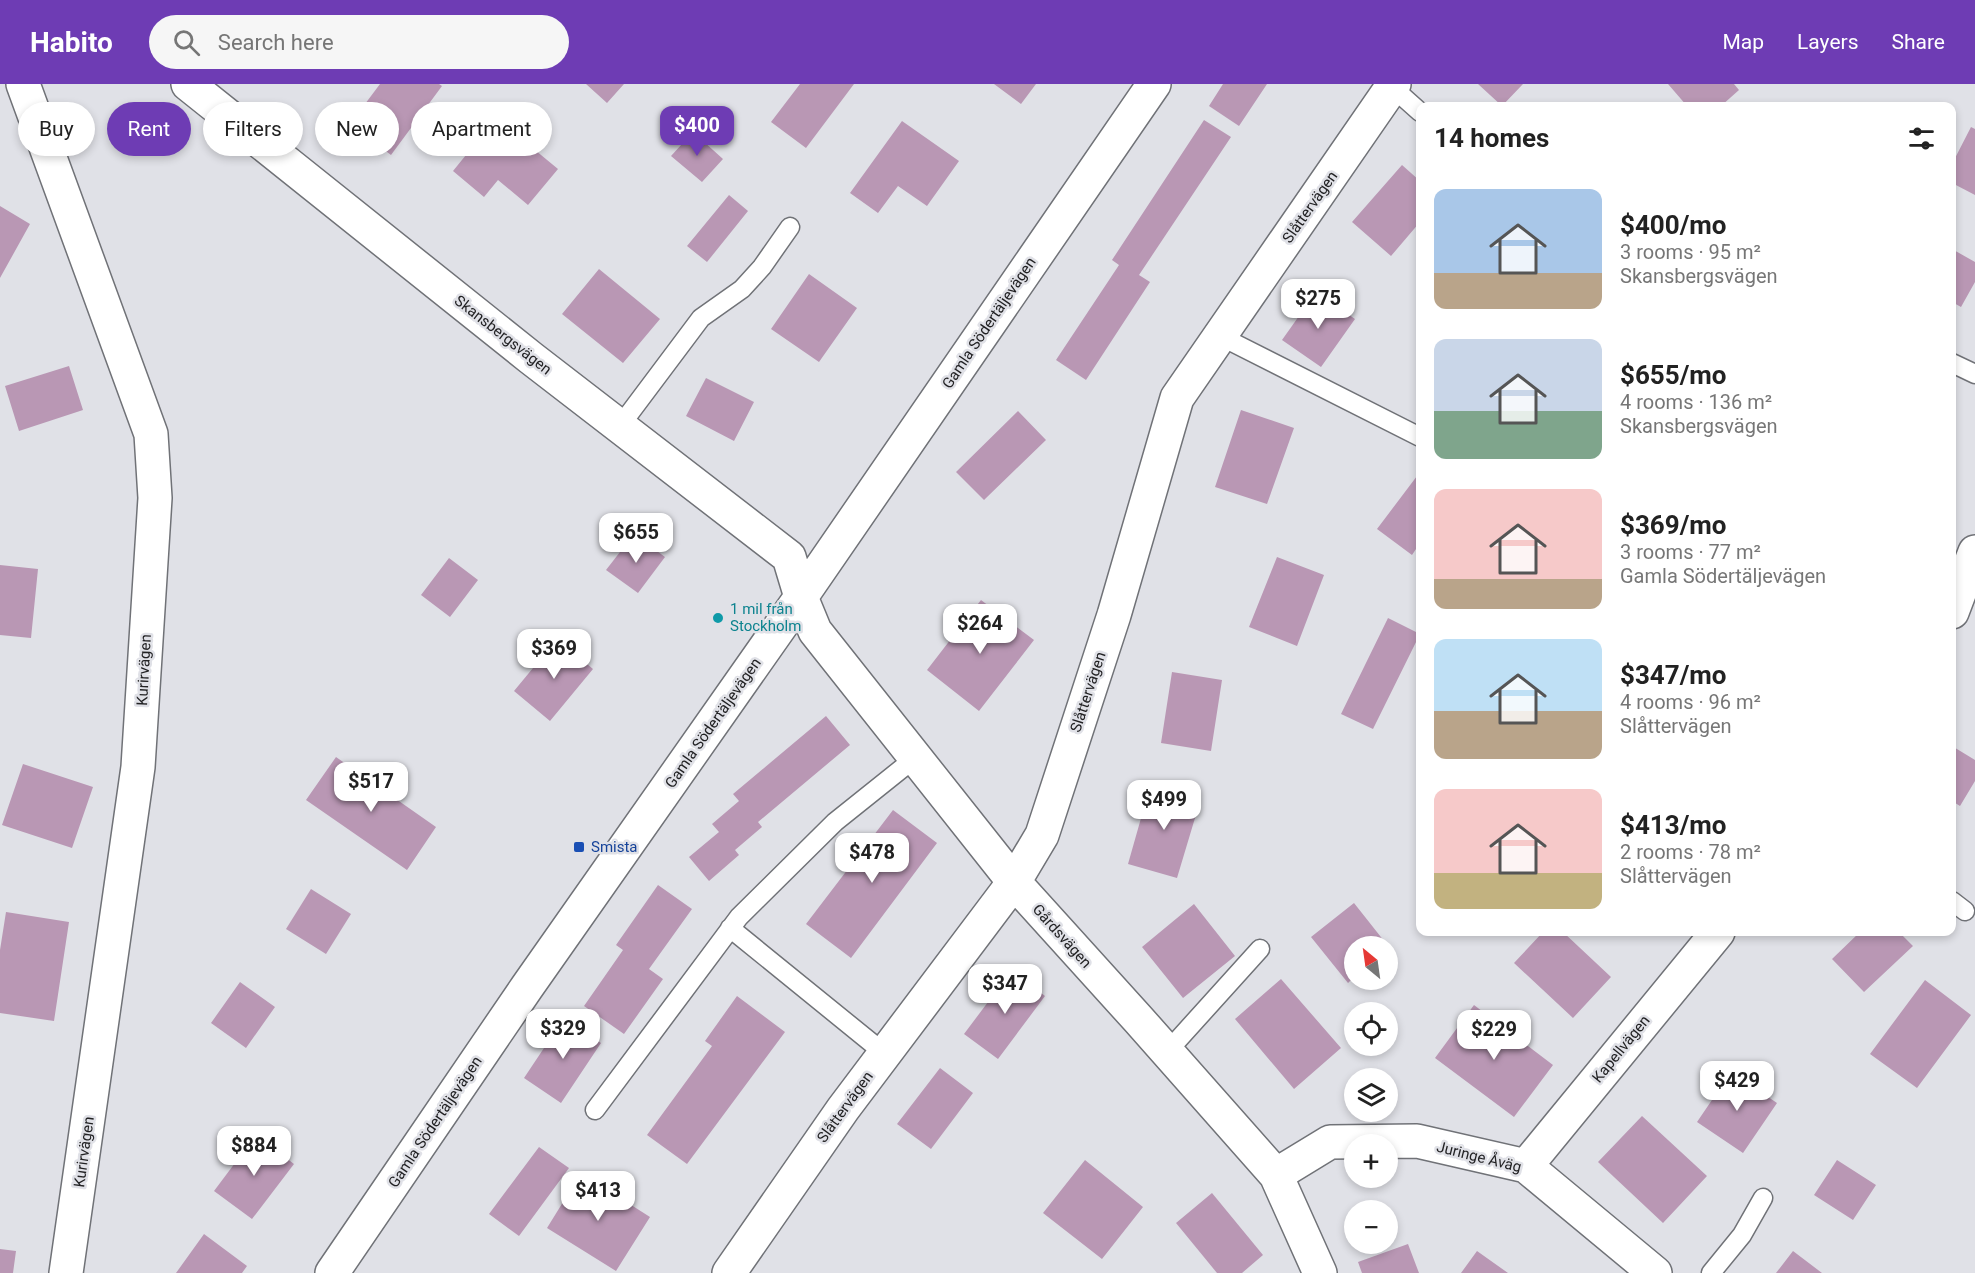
<!DOCTYPE html>
<html lang="en">
<head>
<meta charset="utf-8">
<style>
  body { margin:0; font-family:Roboto,sans-serif; background:#f6f6f6; color:#222; height:100vh; display:flex; flex-direction:column; font-size:22px; white-space:nowrap }
  * { box-sizing:border-box; margin:0 }
  p { font-size:20px; color:#767676 }
  .icon { flex:none; width:33px; height:33px; fill:none; stroke:currentColor; stroke-width:2; stroke-linecap:round; stroke-linejoin:round }
  .map { position:relative; flex:1; overflow:hidden }
  .drawer { position:absolute; left:1416px; top:18px; width:540px; height:834px; display:flex; flex-direction:column; background:#fff; border-radius:12px; box-shadow:0 3px 9px #0003 }
  .drawer>* { flex:none }
  .hud { position:absolute; left:18px; top:18px; width:570px; height:54px; display:flex; gap:12px }
  .needle { width:39px; rotate:331deg }
  .tools { position:absolute; left:1344px; top:852px; display:grid; gap:12px }
  .tools a { display:grid; place-items:center; width:54px; height:54px; border-radius:50%; background:#fff; box-shadow:0 3px 9px #0003; font-size:30px }
  .price { position:absolute; translate:-50% -51px; padding:0 14px; border-radius:12px; background:#fff; color:#222; font-size:20px; line-height:39px; filter:drop-shadow(0 2px 3px #0008) }
  .price::after { content:''; position:absolute; left:50%; top:36px; width:18px; height:14px; margin-left:-9px; background:inherit; clip-path:polygon(0 0,100% 0,50% 100%) }
  .price.current { background:#6e3cb4; color:#fff }
  ul { padding:0; list-style:none }
  li { display:flex; align-items:center; gap:18px; height:150px; padding:0 18px }
  li span { display:grid; place-items:center; flex:none; width:168px; height:120px; border-radius:12px; color:#555 }
  li>.icon { margin-inline-start:auto }
  span .icon { width:72px; height:72px; fill:#fffc; stroke-width:1 }
  li b { font-size:26px }
  h2 { display:flex; justify-content:space-between; align-items:center; height:72px; padding:0 18px; font-size:26px }
  .pill { padding:0 21px; border-radius:27px; background:#fff; box-shadow:0 3px 9px #0003; font-size:21px; line-height:54px }
  .pill.current { background:#6e3cb4; color:#fff }
  header { display:flex; align-items:center; gap:36px; box-sizing:border-box; height:84px; padding:0 30px; background:#6e3cb4; color:#fff }
  header strong { font-size:28px }
  nav { display:flex; gap:33px; margin-inline-start:auto; font-size:21px }
  .search { width:420px; height:54px; background:#f6f6f6; display:flex; align-items:center; gap:15px; box-sizing:border-box; padding:0 21px; border-radius:33px; color:#767676; font-size:22px }
  .map>svg:first-child { display:block }
  .building { fill:#b997b4 }
  .lines { fill:none; stroke-linecap:round; stroke-linejoin:round }
  .service-casing { stroke:#707277; stroke-width:21 }
  .minor-casing { stroke:#707277; stroke-width:36 }
  .service { stroke:#fff; stroke-width:18 }
  .minor { stroke:#fff; stroke-width:33 }
  .culture-dot { fill:#0f9aa8; stroke:#e0e1e7; stroke-width:2 }
  .transit-dot { fill:#1a4fb4; stroke:#e0e1e7; stroke-width:2 }
  .labels { text-anchor:middle; stroke-width:5; stroke-linejoin:round; paint-order:stroke }
  .street-label { font-size:15px; fill:#222224; stroke:#e0e1e7 }
  .culture-label { font-size:15px; fill:#0d838f; stroke:#e0e1e7; text-anchor:start }
  .transit-label { font-size:15px; fill:#164399; stroke:#e0e1e7; text-anchor:start }
</style>
</head>
<body>
<header>
<strong>Habito</strong>
<div class="search"><svg class="icon" aria-label="search" viewBox="0 0 24 24"><circle cx="10" cy="10" r="6"/><path d="M15 15l6 6"/></svg>Search here</div>
<nav><a>Map</a><a>Layers</a><a>Share</a></nav>
</header>
<div class="map">
<svg width="1975" height="1189" viewBox="0 0 1975 1189">
  <rect width="100%" height="100%" fill="#e0e1e7"/>
  <path class="building" d="M380 0H439L442 2 391 71 350 40Z
    M586 0H624L607 19Z
    M800 0H854L806 64 771 38Z
    M994 0H1036L1021 20Z
    M1223 0H1267L1239 42 1209 22Z
    M1478 0H1523L1502 22Z
    M1668 0H1734L1739 6 1721 22H1687Z
    M496 34 558 85 528 121 498 96 484 113 453 87Z
    M1204 36 1231 53 1139 191 1150 198 1086 296 1056 276 1119 181 1112 176Z
    M902 37 959 77 927 122 898 102 878 129 850 109Z
    M1971 43 1975 45V111L1952 99V80Z
    M693 48 723 75 702 98 671 72Z
    M1402 81 1420 97V138L1391 172 1352 138Z
    M729 111 748 127 707 178 687 162Z
    M0 122 30 140 0 194Z
    M1952 165 1975 178V198L1961 223 1952 218Z
    M599 185 660 235 623 279 562 230Z
    M809 190 857 224 819 278 771 245Z
    M1316 208 1355 235 1321 283 1282 256Z
    M69 282 83 326 19 347 5 302Z
    M706 294 754 318 734 357 686 332Z
    M1241 326 1294 344 1267 420 1215 403Z
    M1018 327 1046 356 984 416 956 388Z
    M1417 392 1420 395V459L1412 471 1377 445Z
    M634 450 665 473 638 509 606 486Z
    M1277 473 1324 491 1297 562 1249 543Z
    M449 474 478 496 450 533 421 511Z
    M0 481 38 485 31 554 0 551Z
    M981 516 1034 556 979 627 927 586Z
    M1388 534 1420 550 1373 645 1341 630Z
    M557 555 593 585 550 637 514 607Z
    M1172 588 1222 596 1211 667 1161 659Z
    M826 632 850 661 758 738 762 743 735 766 739 771 709 797 689 773 719 748 712 740 739 717 733 710Z
    M1952 662 1975 676V697L1960 722 1952 717Z
    M336 673 436 743 407 786 306 716Z
    M23 680 93 703 72 764 2 741Z
    M1151 699 1201 714 1177 794 1128 780Z
    M893 726 937 759 851 874 806 840Z
    M658 801 692 825 649 885 663 895 624 950 584 922 623 866 616 861Z
    M311 805 351 830 326 870 286 845Z
    M1354 819 1388 862H1354V893L1348 899 1311 853Z
    M1194 820 1235 872 1183 914 1142 863Z
    M6 828 69 838 54 937 0 929V866Z
    M1543 848H1563L1611 893 1573 934 1514 879Z
    M1860 848H1899L1913 862 1864 908 1832 875Z
    M1012 886 1045 912 998 975 964 950Z
    M1281 895 1341 964 1294 1005 1235 935Z
    M1925 896 1971 931 1917 1004 1870 970Z
    M240 898 275 923 246 964 211 939Z
    M737 912 785 948 687 1080 647 1051 712 962 705 957Z
    M1474 921 1553 981 1514 1033 1435 974Z
    M564 934 601 959 561 1019 524 994Z
    M940 984 973 1009 931 1065 897 1040Z
    M1731 988 1777 1019 1743 1069 1697 1038Z
    M1642 1032 1707 1092 1663 1139 1598 1078Z
    M256 1051 294 1080 252 1135 214 1107Z
    M539 1063 569 1084 519 1152 489 1130Z
    M1085 1076 1143 1123 1102 1175 1043 1129Z
    M1837 1076 1876 1101 1853 1136 1814 1111Z
    M581 1089 650 1133 616 1187 547 1144Z
    M1212 1109 1263 1171 1242 1189H1217L1176 1139Z
    M204 1150 247 1182 242 1189H176Z
    M1408 1160 1419 1189H1362L1358 1178Z
    M0 1165 16 1167 13 1189H0Z
    M1477 1167 1508 1189H1461Z
    M1793 1167 1822 1189H1776Z"/>
  <g class="lines">
    <g class="service-casing">
      <path id="service" d="M1392 3 1420 28
        M1220 252 1420 353
        M1952 279 1975 290
        M620 342 701 234 742 205 762 183 790 143
        M1952 817 1965 827
        M730 844 884 969
        M1167 968 1260 865
        M595 1026 739 833 835 738 915 674
        M1711 1189 1742 1151 1763 1114"/>
    </g>
    <g class="minor-casing">
      <path id="minor" d="M23 0 151 350 155 414 138 683 66 1189
        M188 0 531 274 789 473 801 513 815 547 1014 798 1138 935 1276 1091 1320 1189
        M1952 528 1975 468
        M1526 1082 1718 848
        M1276 1091 1330 1058 1417 1057 1526 1082 1655 1189
        M332 1189 527 903 801 513 1154 0
        M729 1189 843 1025 1014 798 1042 751 1114 531 1177 314 1394 0"/>
    </g>
    <use href="#service" class="service"/>
    <use href="#minor" class="minor"/>
  </g>
  <circle class="culture-dot" cx="718" cy="534" r="6"/>
  <rect class="transit-dot" x="573" y="757" width="12" height="12" rx="3"/>
  <g class="labels">
    <g class="street-label">
      <text transform="translate(1310 123) rotate(-55)" y="5">Slåttervägen</text>
      <text transform="translate(989 239) rotate(-56)" y="5">Gamla Södertäljevägen</text>
      <text transform="translate(503 251) rotate(38)" y="5">Skansbergsvägen</text>
      <text transform="translate(144 586) rotate(-87)" y="5">Kurirvägen</text>
      <text transform="translate(1088 608) rotate(-72)" y="5">Slåttervägen</text>
      <text transform="translate(713 639) rotate(-55)" y="5">Gamla Södertäljevägen</text>
      <text transform="translate(1062 852) rotate(48)" y="5">Gårdsvägen</text>
      <text transform="translate(1621 965) rotate(-51)" y="5">Kapellvägen</text>
      <text transform="translate(845 1023) rotate(-54)" y="5">Slåttervägen</text>
      <text transform="translate(435 1038) rotate(-56)" y="5">Gamla Södertäljevägen</text>
      <text transform="translate(84 1068) rotate(-82)" y="5">Kurirvägen</text>
      <text transform="translate(1479 1073) rotate(14)" y="5">Juringe Åväg</text>
    </g>
    <g class="culture-label">
      <text x="730" y="530">1 mil från<tspan x="730" dy="17">Stockholm</tspan></text>
    </g>
    <g class="transit-label">
      <text x="591" y="768">Smista</text>
    </g>
  </g>
</svg>
<div class="tools">
<a><svg class="needle" viewBox="-14 -14 28 28"><path d="M0-13l5 13h-10z" fill="#e53935"/><path d="M0 13l5-13h-10z" fill="#767676"/></svg></a>
<a><svg class="icon" aria-label="locate" viewBox="0 0 24 24"><circle cx="12" cy="12" r="6"/><path d="M12 2v4M12 18v4M2 12h4M18 12h4"/></svg></a>
<a><svg class="icon" aria-label="layers" viewBox="0 0 24 24"><path d="M12 4l9 5-9 5-9-5zM3 14l9 5 9-5"/></svg></a>
<a>+</a>
<a>−</a>
</div>
<b class="price current" style="left:697px;top:73px">$400</b>
<b class="price" style="left:1318px;top:246px">$275</b>
<b class="price" style="left:636px;top:480px">$655</b>
<b class="price" style="left:980px;top:571px">$264</b>
<b class="price" style="left:554px;top:596px">$369</b>
<b class="price" style="left:371px;top:729px">$517</b>
<b class="price" style="left:1164px;top:747px">$499</b>
<b class="price" style="left:872px;top:800px">$478</b>
<b class="price" style="left:1005px;top:931px">$347</b>
<b class="price" style="left:563px;top:976px">$329</b>
<b class="price" style="left:1494px;top:977px">$229</b>
<b class="price" style="left:1737px;top:1028px">$429</b>
<b class="price" style="left:254px;top:1093px">$884</b>
<b class="price" style="left:598px;top:1138px">$413</b>
<div class="hud">
<a class="pill">Buy</a>
<a class="pill current">Rent</a>
<a class="pill">Filters</a>
<a class="pill">New</a>
<a class="pill">Apartment</a>
</div>
<section class="drawer">
<h2>14 homes<svg class="icon" aria-label="filters" viewBox="0 0 24 24"><path d="M4 7h16M4 17h16"/><circle cx="9" cy="7" r="2"/><circle cx="15" cy="17" r="2"/></svg></h2>
<ul>
<li><span style="background:linear-gradient(#a9c7e8 70%,#b9a48a 0)"><svg class="icon" aria-label="home" viewBox="0 0 24 24"><path d="M3 11l9-7 9 7M6 9v11h12V9"/></svg></span><div><b>$400/mo</b><p>3 rooms · 95 m²</p><p>Skansbergsvägen</p></div></li>
<li><span style="background:linear-gradient(#c9d6e8 60%,#7fa58c 0)"><svg class="icon" aria-label="home" viewBox="0 0 24 24"><path d="M3 11l9-7 9 7M6 9v11h12V9"/></svg></span><div><b>$655/mo</b><p>4 rooms · 136 m²</p><p>Skansbergsvägen</p></div></li>
<li><span style="background:linear-gradient(#f6c9c9 75%,#b9a48a 0)"><svg class="icon" aria-label="home" viewBox="0 0 24 24"><path d="M3 11l9-7 9 7M6 9v11h12V9"/></svg></span><div><b>$369/mo</b><p>3 rooms · 77 m²</p><p>Gamla Södertäljevägen</p></div></li>
<li><span style="background:linear-gradient(#bfe0f5 60%,#b9a48a 0)"><svg class="icon" aria-label="home" viewBox="0 0 24 24"><path d="M3 11l9-7 9 7M6 9v11h12V9"/></svg></span><div><b>$347/mo</b><p>4 rooms · 96 m²</p><p>Slåttervägen</p></div></li>
<li><span style="background:linear-gradient(#f6c9c9 70%,#c2b280 0)"><svg class="icon" aria-label="home" viewBox="0 0 24 24"><path d="M3 11l9-7 9 7M6 9v11h12V9"/></svg></span><div><b>$413/mo</b><p>2 rooms · 78 m²</p><p>Slåttervägen</p></div></li>
</ul>
</section>
</div>
</body>
</html>
